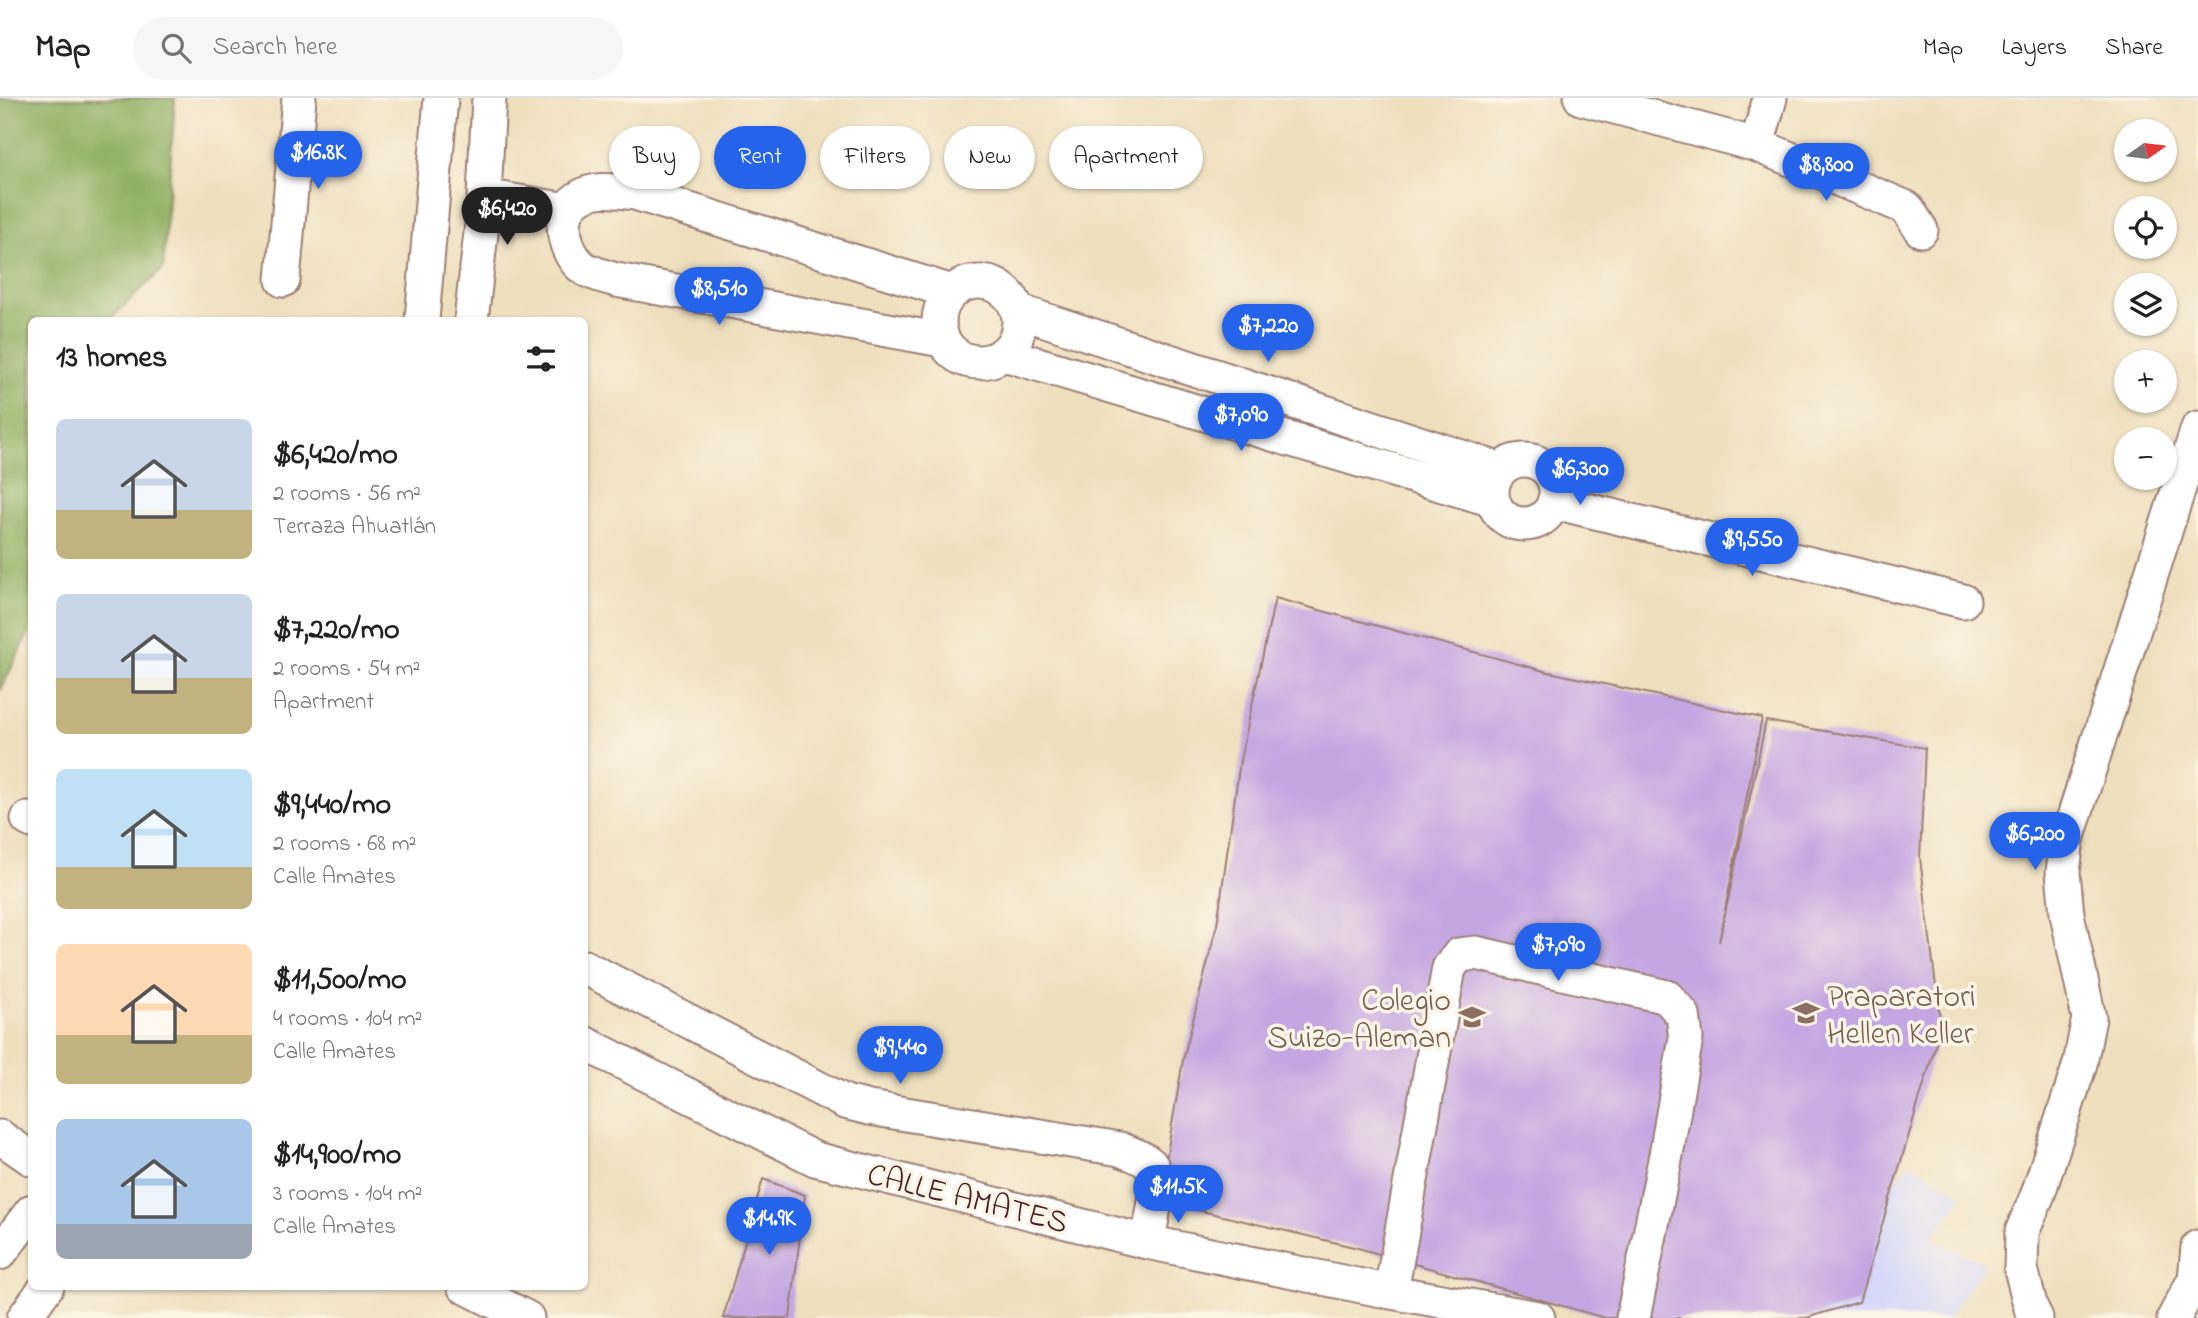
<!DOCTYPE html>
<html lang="en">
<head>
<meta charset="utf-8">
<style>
  body { margin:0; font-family:"Indie Flower",sans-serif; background:#f6f6f6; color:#222; height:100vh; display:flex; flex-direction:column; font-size:26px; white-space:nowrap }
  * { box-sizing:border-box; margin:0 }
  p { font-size:23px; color:#767676 }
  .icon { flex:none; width:38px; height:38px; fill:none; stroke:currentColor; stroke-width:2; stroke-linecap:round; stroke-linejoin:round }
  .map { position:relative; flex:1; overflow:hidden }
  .panel { position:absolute; left:28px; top:219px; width:560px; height:973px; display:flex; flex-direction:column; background:#fff; border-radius:10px; box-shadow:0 2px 5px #0004 }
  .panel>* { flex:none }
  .guide { position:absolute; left:609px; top:28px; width:665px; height:63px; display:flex; gap:14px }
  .needle { width:46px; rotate:76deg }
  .tools { position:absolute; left:2114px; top:21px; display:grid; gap:14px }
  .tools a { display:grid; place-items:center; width:63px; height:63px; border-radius:50%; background:#fff; box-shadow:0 2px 5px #0004; font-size:35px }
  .price { position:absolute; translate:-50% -60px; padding:0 16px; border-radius:24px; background:#2563eb; color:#fff; font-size:23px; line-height:46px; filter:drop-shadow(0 2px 4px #0008) }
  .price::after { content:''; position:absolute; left:50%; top:42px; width:21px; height:16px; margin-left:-10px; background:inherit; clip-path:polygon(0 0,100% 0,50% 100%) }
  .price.on { background:#222; color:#fff }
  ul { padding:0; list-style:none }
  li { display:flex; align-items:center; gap:21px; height:175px; padding:0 28px }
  li span { display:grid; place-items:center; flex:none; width:196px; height:140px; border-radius:10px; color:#555 }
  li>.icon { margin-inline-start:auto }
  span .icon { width:84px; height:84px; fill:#fffc; stroke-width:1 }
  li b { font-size:30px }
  h2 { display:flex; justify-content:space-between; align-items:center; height:84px; padding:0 28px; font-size:30px }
  .pill { padding:0 24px; border-radius:32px; background:#fff; box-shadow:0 2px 5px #0004; font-size:24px; line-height:63px }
  .pill.on { background:#2563eb; color:#fff }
  header { display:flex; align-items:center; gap:42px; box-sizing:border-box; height:98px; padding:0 35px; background:#fff; border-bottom:2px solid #e0e0e0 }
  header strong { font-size:33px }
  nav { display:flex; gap:38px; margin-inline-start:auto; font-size:24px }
  .search { width:490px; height:63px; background:#f6f6f6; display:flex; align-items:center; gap:18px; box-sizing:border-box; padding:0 24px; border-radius:38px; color:#767676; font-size:26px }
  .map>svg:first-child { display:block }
  .built { fill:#d5d8f9 }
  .forest { fill:#90b064; stroke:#6d6848; stroke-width:2 }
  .building { fill:#c4a6e2 }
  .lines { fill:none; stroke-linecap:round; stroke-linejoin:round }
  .minor-casing { stroke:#9c7f74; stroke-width:37 }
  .minor { stroke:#fff; stroke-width:33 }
  .labels { text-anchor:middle; stroke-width:7; stroke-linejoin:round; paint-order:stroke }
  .education-label { font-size:32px; fill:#785e54; stroke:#fcf5e5; text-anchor:start }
  .street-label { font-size:32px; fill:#4a1f2b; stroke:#fcf5e5 }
</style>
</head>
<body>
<header>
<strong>Map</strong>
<div class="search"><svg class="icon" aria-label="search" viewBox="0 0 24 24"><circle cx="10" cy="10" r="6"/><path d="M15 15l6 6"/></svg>Search here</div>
<nav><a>Map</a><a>Layers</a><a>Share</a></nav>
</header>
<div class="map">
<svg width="2198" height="1220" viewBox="0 0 2198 1220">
  <rect width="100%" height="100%" fill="#fcf5e5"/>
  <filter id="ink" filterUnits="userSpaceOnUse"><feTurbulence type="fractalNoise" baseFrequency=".0143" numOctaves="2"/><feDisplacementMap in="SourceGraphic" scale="14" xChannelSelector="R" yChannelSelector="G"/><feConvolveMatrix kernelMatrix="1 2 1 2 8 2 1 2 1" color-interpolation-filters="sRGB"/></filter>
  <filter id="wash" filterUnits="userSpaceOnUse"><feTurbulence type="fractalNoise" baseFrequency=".00686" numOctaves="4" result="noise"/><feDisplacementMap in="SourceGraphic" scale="28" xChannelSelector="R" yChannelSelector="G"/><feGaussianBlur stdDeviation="1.57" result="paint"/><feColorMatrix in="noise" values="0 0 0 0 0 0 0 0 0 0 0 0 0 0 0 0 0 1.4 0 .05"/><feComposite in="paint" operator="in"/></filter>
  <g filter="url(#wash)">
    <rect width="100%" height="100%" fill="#eedfbd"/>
    <path class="built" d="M1911 1065 1963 1098 1931 1141 1985 1166 1948 1220H1806L1859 1204 1894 1086Z"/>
    <path class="forest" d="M0 0H175L163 171 109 222H32L31 530 0 593Z"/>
    <g id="blocks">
      <path class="building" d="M1275 500 1544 573 1762 620 1719 844 1766 623 1925 650 1920 760 1941 929 1859 1204 1806 1220H1605L1358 1150 1159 1103 1183 962 1217 827 1240 663Z
        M763 1081 805 1097 790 1220H723Z"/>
    </g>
  </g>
  <g filter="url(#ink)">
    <use href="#blocks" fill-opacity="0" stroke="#9c7f74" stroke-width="2"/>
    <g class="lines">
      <g class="minor-casing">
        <path id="minor" d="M1581 0 1757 47 1907 110 1921 132
          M1757 47 1770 0
          M484 98 567 112
          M283 182 299 0
          M939 224a40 40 0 1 1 80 0a40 40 0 1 1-80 0Z
          M1018 213 1501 372
          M422 222 441 0
          M471 222 483 118 489 0
          M942 242 616 182C606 179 594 176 585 171 564 158 555 116 577 101 595 88 616 93 635 95L952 194
          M1004 256 1493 402
          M1492 394a32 32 0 1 1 64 0a32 32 0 1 1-64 0Z
          M1554 404 1963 503
          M28 721 32 723
          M584 869 845 1004 869 1010 1120 1051C1129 1055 1143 1059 1150 1066 1163 1080 1151 1126 1147 1144
          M584 945 815 1061 1147 1144 1391 1194 1538 1220
          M0 1039 32 1061
          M0 1155 32 1113
          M464 1188 527 1220
          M1391 1194 1449 870 1459 857 1476 855 1667 899 1683 917 1686 940 1666 1057 1633 1220
          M24 1220 47 1188
          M2036 1220 2031 1210 2021 1171 2022 1134 2038 1096 2080 966 2089 920 2067 816 2063 774 2067 741 2198 330
          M2174 1220 2195 1181 2198 1149"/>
      </g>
      <use href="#minor" class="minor"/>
    </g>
  </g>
  <defs>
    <g id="university-bare" transform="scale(2.1)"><path d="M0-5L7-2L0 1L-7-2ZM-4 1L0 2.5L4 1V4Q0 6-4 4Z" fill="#8d6e63" stroke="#fcf5e5" stroke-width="2.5" paint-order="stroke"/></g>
    <g id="school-bare" transform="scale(2.1)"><path d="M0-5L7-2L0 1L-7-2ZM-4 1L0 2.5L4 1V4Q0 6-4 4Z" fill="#8d6e63" stroke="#fcf5e5" stroke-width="2.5" paint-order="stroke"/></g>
  </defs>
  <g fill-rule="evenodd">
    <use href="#university-bare" x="1806" y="915"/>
    <use href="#school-bare" x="1472" y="919"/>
  </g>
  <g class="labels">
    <g class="education-label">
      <text x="1827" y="908">Praparatori<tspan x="1827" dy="37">Hellen Keller</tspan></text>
      <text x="1451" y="912" text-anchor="end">Colegio<tspan x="1451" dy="37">Suizo-Aleman</tspan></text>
    </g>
    <g class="street-label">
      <text transform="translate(968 1099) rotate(14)" y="11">CALLE AMATES</text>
    </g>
  </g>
</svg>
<div class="tools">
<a><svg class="needle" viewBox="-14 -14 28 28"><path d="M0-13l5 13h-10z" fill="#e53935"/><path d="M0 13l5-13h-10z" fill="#767676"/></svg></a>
<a><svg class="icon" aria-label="locate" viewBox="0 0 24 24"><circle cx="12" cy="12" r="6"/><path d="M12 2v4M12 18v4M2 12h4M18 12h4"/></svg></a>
<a><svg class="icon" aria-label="layers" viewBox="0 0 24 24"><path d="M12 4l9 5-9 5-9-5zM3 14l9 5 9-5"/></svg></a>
<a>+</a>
<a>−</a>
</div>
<b class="price" style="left:318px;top:93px">$16.8K</b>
<b class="price" style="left:1826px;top:105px">$8,800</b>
<b class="price on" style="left:507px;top:149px">$6,420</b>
<b class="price" style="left:719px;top:229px">$8,510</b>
<b class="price" style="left:1268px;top:266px">$7,220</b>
<b class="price" style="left:1241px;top:355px">$7,090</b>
<b class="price" style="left:1580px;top:409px">$6,300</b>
<b class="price" style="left:1752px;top:480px">$9,550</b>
<b class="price" style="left:2035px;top:774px">$6,200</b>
<b class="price" style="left:1558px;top:885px">$7,090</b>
<b class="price" style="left:900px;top:988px">$9,440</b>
<b class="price" style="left:1178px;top:1127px">$11.5K</b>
<b class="price" style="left:769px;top:1159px">$14.9K</b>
<div class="guide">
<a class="pill">Buy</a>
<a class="pill on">Rent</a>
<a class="pill">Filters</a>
<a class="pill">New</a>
<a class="pill">Apartment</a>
</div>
<section class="panel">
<h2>13 homes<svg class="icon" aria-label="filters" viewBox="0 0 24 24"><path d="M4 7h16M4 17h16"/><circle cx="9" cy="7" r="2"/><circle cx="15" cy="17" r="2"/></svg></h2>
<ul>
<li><span style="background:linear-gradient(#c9d6e8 65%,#c2b280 0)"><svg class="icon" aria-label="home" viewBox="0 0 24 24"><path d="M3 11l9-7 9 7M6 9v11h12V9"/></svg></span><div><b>$6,420/mo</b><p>2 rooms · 56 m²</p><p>Terraza Ahuatlán</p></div></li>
<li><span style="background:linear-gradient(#c9d6e8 60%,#c2b280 0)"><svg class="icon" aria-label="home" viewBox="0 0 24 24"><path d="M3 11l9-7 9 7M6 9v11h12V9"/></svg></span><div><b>$7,220/mo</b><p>2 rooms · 54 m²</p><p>Apartment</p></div></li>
<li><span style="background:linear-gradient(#bfe0f5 70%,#c2b280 0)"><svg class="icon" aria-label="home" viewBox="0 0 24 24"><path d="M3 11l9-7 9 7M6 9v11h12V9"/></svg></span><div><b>$9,440/mo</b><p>2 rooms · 68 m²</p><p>Calle Amates</p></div></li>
<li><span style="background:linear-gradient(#ffd9b3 65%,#c2b280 0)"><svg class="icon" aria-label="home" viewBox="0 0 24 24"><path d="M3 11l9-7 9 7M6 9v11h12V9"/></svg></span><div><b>$11,500/mo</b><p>4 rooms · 104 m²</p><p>Calle Amates</p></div></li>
<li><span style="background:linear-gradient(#a9c7e8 75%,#9aa5b1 0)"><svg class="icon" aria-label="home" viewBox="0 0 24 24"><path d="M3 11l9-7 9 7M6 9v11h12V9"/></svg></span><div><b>$14,900/mo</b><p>3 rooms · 104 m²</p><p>Calle Amates</p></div></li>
</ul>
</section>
</div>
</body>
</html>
